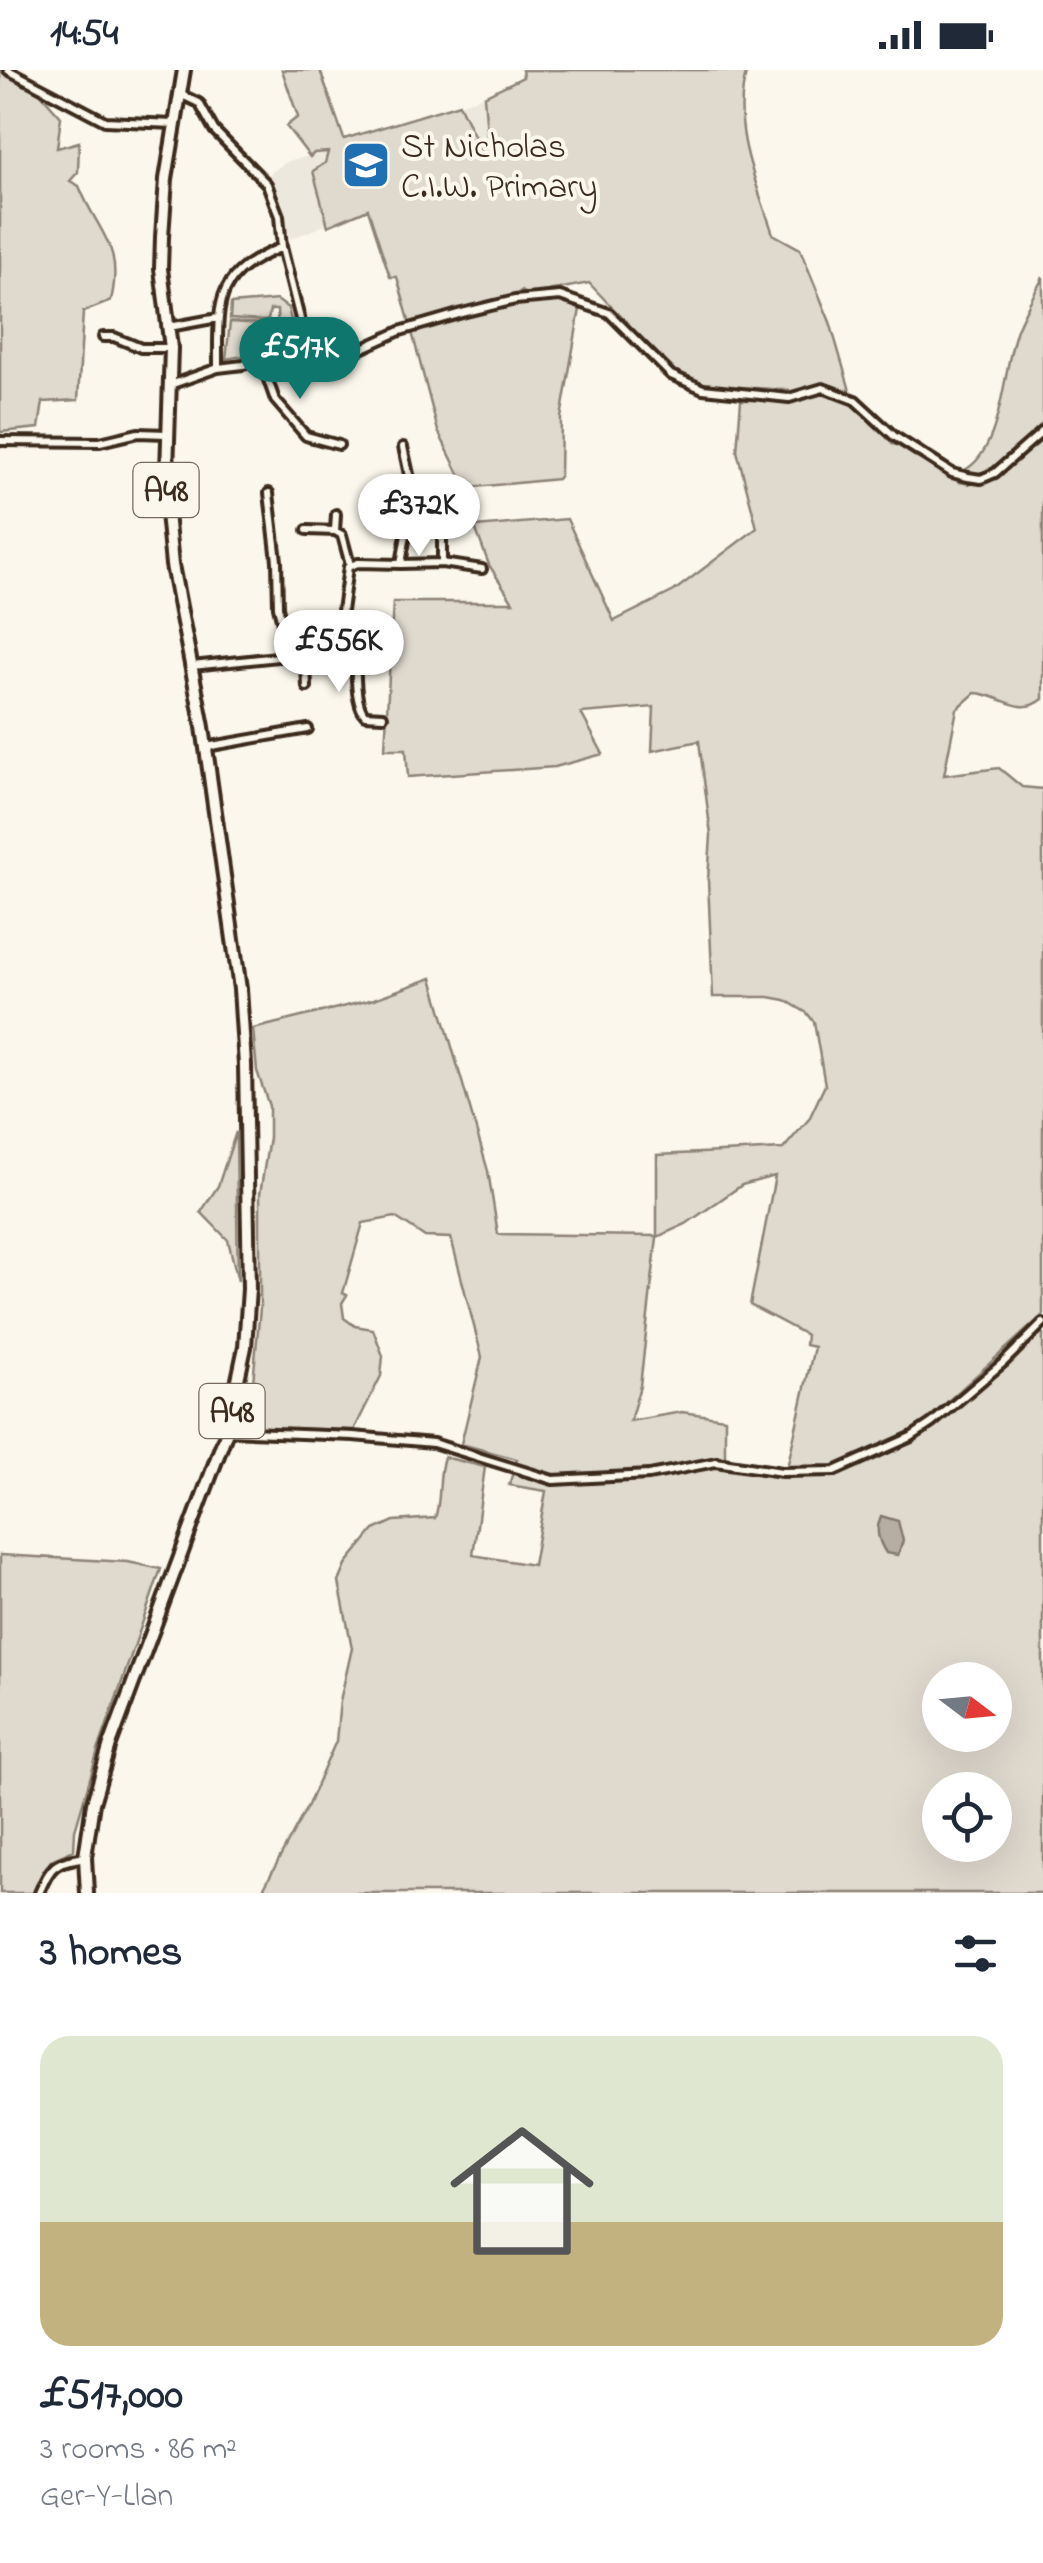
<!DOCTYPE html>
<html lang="en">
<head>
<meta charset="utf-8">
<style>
  body { margin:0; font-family:"Indie Flower",sans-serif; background:#f6f6f7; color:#1f2937; height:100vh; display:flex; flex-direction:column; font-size:38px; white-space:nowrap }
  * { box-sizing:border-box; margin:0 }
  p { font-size:32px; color:#747a83 }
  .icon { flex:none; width:55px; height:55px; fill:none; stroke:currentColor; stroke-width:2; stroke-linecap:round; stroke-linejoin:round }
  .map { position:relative; height:1823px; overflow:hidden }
  .drawer { display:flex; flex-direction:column; background:#fff; flex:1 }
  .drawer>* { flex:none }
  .needle { width:65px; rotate:106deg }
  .fabs { position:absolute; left:922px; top:1592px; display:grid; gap:20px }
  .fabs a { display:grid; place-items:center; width:90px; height:90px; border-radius:50%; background:#fff; box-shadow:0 10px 40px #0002; font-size:50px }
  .price { position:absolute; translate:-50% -85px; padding:0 22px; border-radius:35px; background:#fff; color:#222; font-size:32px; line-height:65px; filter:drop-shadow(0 2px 5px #0008) }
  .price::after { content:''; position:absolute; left:50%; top:60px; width:30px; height:22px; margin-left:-15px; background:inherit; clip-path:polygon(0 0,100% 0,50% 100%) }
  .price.active { background:#0f766e; color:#fff }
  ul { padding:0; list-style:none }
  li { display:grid; align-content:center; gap:20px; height:530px; padding:0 40px }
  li+li { border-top:2px solid #e0e1e3 }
  li span { display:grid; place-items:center; height:310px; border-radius:30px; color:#555 }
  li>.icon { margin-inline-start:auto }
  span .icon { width:180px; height:180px; fill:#fffc; stroke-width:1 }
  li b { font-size:42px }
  h2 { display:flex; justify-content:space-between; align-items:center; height:120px; padding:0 40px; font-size:42px }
  .status { display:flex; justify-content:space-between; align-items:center; height:70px; padding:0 50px; background:#fff; direction:ltr }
  .status svg { height:28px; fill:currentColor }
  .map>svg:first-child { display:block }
  .built { fill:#ede8dd }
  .green { fill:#dfd9ce; stroke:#8d8276; stroke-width:2.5; fill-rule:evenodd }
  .water { fill:#b6aea2; stroke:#85796d; stroke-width:2.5 }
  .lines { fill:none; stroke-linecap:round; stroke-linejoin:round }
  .street-casing { stroke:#3b2a1e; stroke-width:14 }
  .primary-casing { stroke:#3b2a1e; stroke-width:18 }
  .street { stroke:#fbf7ec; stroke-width:6 }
  .primary { stroke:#fbf7ec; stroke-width:10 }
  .labels { text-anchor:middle; stroke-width:8; stroke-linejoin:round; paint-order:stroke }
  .shield { fill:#fbf7ec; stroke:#75685c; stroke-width:2.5 }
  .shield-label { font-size:32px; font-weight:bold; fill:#3b2a1e }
  .poi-label { font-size:35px; fill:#3b2a1e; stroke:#fbf7ec; text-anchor:start }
</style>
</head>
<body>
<div class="status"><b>14:54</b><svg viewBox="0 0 49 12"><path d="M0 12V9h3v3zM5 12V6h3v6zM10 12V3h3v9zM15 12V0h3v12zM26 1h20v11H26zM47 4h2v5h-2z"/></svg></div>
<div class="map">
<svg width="1043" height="1823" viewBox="0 0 1043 1823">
  <rect width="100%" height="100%" fill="#fbf7ec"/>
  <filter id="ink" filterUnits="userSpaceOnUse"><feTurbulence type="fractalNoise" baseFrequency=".01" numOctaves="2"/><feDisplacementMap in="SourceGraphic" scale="20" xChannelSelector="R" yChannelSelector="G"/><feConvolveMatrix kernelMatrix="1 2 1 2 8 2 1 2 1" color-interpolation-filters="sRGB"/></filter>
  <g filter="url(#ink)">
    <path class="built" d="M484 26 489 76 368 138 290 169 282 131H278L267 106 276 99 288 91 329 81 344 69Z"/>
    <path class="green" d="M0 0 37 20 61 47 57 78 79 72 78 102 70 111 79 116C98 164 124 174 111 231L83 242 78 330 43 332 39 358 0 362Z
      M282 0H320L344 69 459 34 481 80 488 76 484 26 523 7 522 0H747C730 55 756 112 773 164L800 179 830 252 851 324 848 329 885 361 892 374 909 378 959 412 971 414 997 405 1043 370V629C1020 648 1001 624 975 623L957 639 944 705 999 698 1022 717 1043 719V1245L914 1362 832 1398 833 1407 915 1369 959 1337 1043 1259V1823H261L308 1735 336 1671 340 1631 352 1578 339 1512 347 1493 374 1460 394 1451 435 1448C442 1428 437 1408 444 1387L485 1397 473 1485 533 1495 546 1421 509 1415 517 1389 461 1374 482 1287 451 1168 425 1167 395 1147 363 1153 343 1223 347 1225 342 1233 344 1248 355 1256 373 1259 383 1286 381 1306 354 1360 260 1358 253 1354 250 1344 260 1238V1124L269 1068V1036L257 1001 253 959 374 929 432 908 488 1101 498 1164 657 1166V1085L783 1079 809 1049 825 1015 814 952 807 943 785 930 769 927H713L708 810 711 765 699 671 652 681 654 637 581 643 603 684 555 697 408 707 406 679H385L393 532H513L489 495 475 457 567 449 614 551 674 521 757 458 737 381 741 330H795L788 320 706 315 671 300 589 213 527 225 521 221 514 226 410 254 397 207H390L368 139 328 156 313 101 325 93 328 82 314 83 310 87 286 56 298 47ZM775 1106 750 1235 806 1265 805 1275 814 1277 787 1398 725 1389V1348L682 1342 630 1351 640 1316 657 1167 686 1154 742 1115ZM940 1610H995V1665H940ZM940 1720H995V1775H940Z
      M1043 207V353C1021 375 996 414 963 401 1004 381 1002 296 1018 257 1025 240 1035 223 1043 207Z
      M553 227 580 239 561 348 560 405 557 409 466 418 438 361 412 262 534 228Z
      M277 230 288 238 297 276 226 289 230 252 262 254 261 270 274 271 278 260 277 240H270L268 250 264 251 230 249 231 234Z
      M236 1062 238 1211 228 1170 201 1142 218 1116Z
      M0 1485 128 1492 161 1499 98 1681 75 1760 74 1780 51 1790 35 1823H0Z"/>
    <path class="water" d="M881 1446 898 1451 903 1471 898 1485 886 1483C878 1470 875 1461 881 1446Z"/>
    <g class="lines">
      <g class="street-casing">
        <path id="street" d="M8 0 105 51 174 54
          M180 24 199 33 214 60 267 114 279 146 282 177 307 277
          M169 257 218 248
          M103 267H114L141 278H171
          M261 290 275 330 306 366 339 375
          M218 298C218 230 214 205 282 177
          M170 315 218 298 243 295 307 277 334 287 361 279 400 261 462 243 515 230 560 226 609 243 671 305 703 319 789 328 823 318 855 330 894 366 952 403 968 407 981 409 995 403 1043 361
          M0 371 100 372 138 363 167 364
          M269 423 277 491 278 537 282 553 288 561 284 584
          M413 423 444 419
          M307 460 335 461 342 465 350 495
          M335 461 336 444
          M442 465V493
          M401 494 442 493 482 499
          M340 556 348 497 358 493 401 494 413 423 403 377
          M358 560C356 580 352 631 365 645L383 646
          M288 561 340 556 388 562
          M192 596 297 585 306 593 307 617
          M206 677 308 659
          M227 1361 353 1366 433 1373 553 1410 649 1405 716 1392 782 1402 835 1401 911 1367 932 1353 1004 1292 1043 1253
          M39 1823C52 1794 53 1793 85 1787"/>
      </g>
      <g class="primary-casing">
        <path id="primary" d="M87 1823 85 1787 93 1733 110 1675 227 1361 245 1277 249 1219 245 995 240 919 203 657 172 495 166 432 171 278 161 199 162 167 166 109 184 0"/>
      </g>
      <use href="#street" class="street"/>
      <use href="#primary" class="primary"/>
    </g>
  </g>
  <defs>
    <g id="school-square" transform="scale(2.5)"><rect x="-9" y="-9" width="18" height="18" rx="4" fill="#1f6fb2" stroke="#fbf7ec"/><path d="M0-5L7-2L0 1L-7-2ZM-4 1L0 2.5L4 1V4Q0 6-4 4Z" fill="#fff"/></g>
  </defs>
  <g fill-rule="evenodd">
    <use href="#school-square" x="366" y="95"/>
  </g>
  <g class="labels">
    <g class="shield">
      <rect x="133.5" y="393" width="65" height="54" rx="8"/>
      <rect x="199.5" y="1314" width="65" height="54" rx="8"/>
    </g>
    <g class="shield-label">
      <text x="166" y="431">A48</text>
      <text x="232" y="1352">A48</text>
    </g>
    <g class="poi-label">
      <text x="401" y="87">St Nicholas<tspan x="401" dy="40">C.I.W. Primary</tspan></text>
    </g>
  </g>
</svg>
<div class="fabs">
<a><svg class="needle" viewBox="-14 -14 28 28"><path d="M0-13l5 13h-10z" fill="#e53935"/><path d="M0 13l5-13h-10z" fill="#747a83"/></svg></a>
<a><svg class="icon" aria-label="locate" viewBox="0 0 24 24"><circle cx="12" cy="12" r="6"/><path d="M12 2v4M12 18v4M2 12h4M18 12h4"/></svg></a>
</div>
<b class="price active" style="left:300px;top:332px">£517K</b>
<b class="price" style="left:419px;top:489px">£372K</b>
<b class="price" style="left:339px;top:625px">£556K</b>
</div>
<section class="drawer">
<h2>3 homes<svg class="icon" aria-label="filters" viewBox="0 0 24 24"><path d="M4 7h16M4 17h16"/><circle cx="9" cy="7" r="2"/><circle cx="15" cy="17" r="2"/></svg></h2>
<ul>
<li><span style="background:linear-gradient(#dfe7d0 60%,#c2b280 0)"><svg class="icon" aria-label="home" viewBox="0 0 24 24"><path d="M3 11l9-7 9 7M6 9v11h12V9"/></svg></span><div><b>£517,000</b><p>3 rooms · 86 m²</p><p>Ger-Y-Llan</p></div></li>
</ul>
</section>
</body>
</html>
